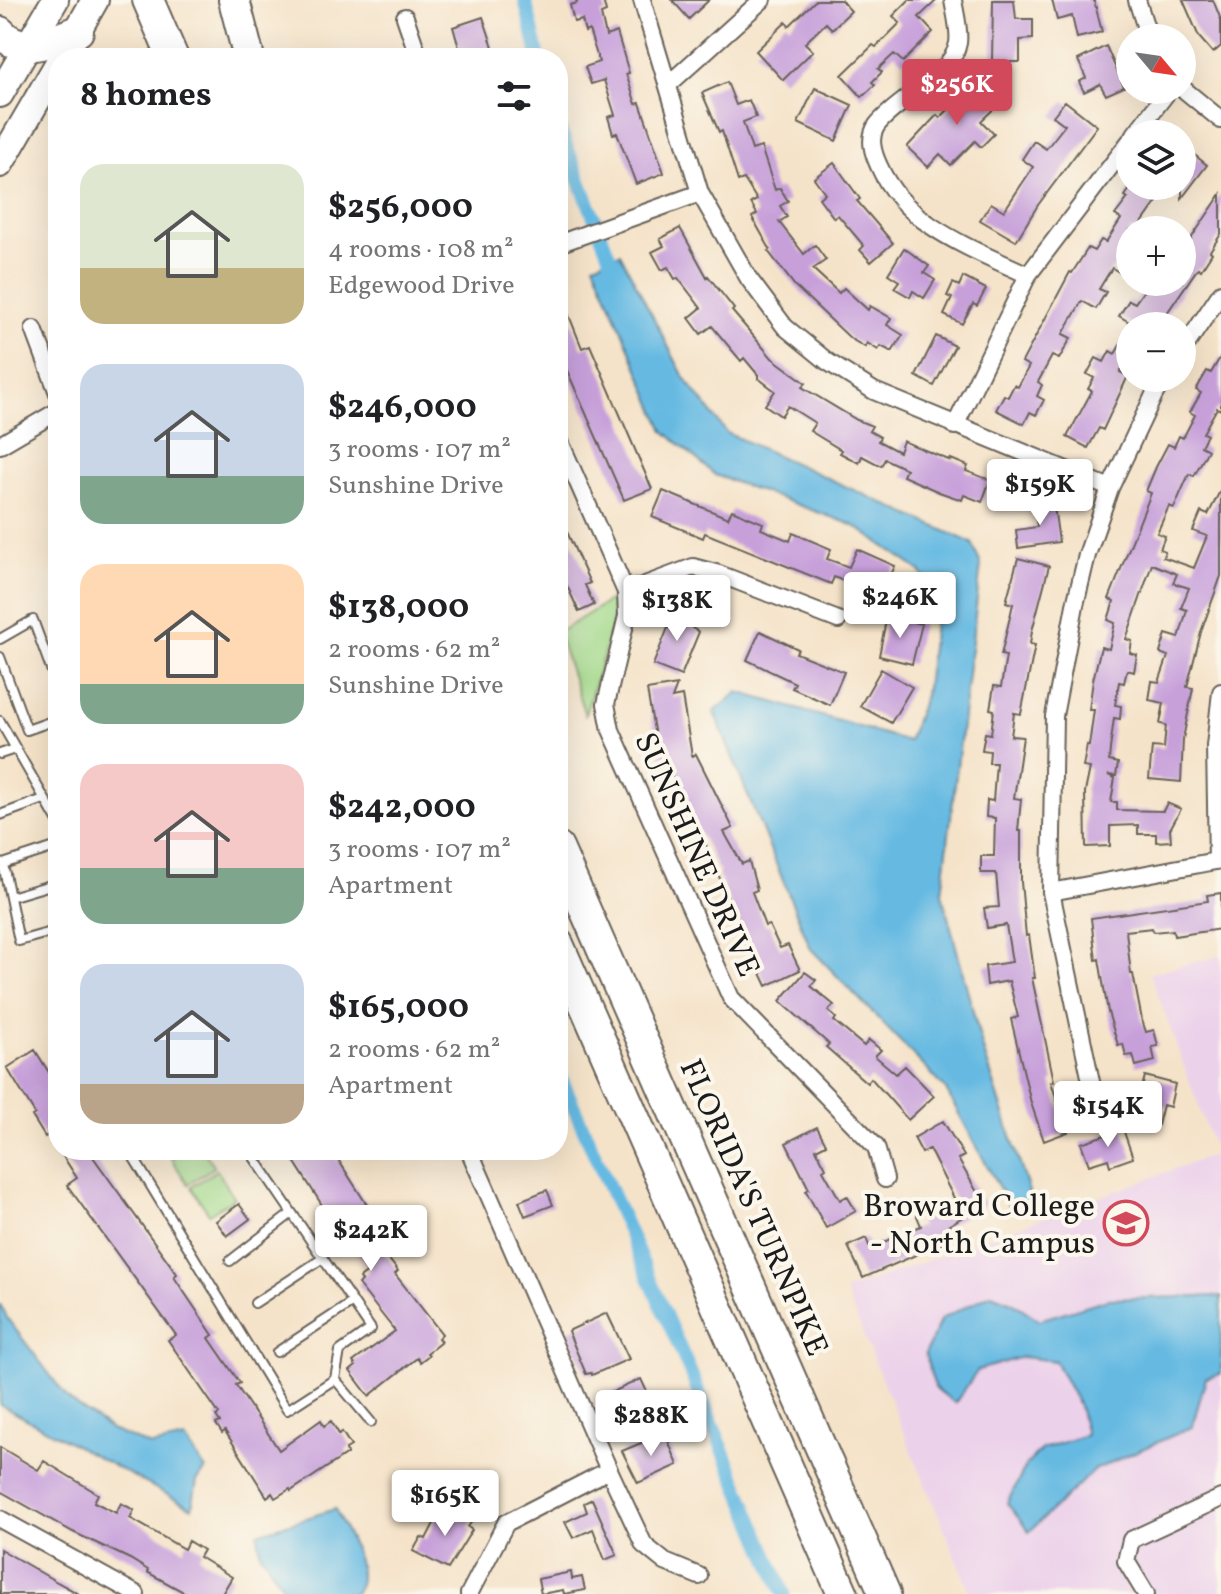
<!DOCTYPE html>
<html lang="en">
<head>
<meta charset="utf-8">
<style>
  body { margin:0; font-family:Vollkorn,serif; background:#f2f2f2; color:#202124; height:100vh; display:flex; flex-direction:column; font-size:30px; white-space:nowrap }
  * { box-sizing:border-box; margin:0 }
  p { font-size:26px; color:#757577 }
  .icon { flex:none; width:44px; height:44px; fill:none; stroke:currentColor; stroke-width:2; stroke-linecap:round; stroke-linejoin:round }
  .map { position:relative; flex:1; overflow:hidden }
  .panel { position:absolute; left:48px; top:48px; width:520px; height:1112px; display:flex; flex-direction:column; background:#fff; border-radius:32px; box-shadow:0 8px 32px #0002 }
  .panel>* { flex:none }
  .needle { width:52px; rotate:119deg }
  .tools { position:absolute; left:1116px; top:24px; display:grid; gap:16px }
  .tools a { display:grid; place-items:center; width:80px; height:80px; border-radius:50%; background:#fff; box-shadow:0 8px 32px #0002; font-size:40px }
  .price { position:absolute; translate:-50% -68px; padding:0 18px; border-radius:8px; background:#fff; color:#222; font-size:26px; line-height:52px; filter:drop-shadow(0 2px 4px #0008) }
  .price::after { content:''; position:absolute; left:50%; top:48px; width:24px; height:18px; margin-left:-12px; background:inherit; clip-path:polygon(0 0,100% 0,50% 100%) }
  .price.current { background:#d1495b; color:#fff }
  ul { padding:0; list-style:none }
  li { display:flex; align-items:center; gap:24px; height:200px; padding:0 32px }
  li span { display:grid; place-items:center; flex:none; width:224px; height:160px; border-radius:24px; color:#555 }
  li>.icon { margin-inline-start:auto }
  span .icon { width:96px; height:96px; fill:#fffc; stroke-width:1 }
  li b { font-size:34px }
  h2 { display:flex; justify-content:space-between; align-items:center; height:96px; padding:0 32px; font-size:34px }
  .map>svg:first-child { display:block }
  .built { fill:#ecd1ea }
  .green { fill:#a3d98b; stroke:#607a54; stroke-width:2 }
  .water { fill:#66bae2; stroke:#416b7f; stroke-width:2 }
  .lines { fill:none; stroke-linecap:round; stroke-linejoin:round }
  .canal { stroke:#66bae2; stroke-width:14 }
  .building { fill:#c7a0da }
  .service-casing { stroke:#686259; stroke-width:12 }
  .minor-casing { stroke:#686259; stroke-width:20 }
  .primary-casing { stroke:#686259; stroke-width:30 }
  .motorway-casing { stroke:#686259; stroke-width:34 }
  .service { stroke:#fff; stroke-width:8 }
  .minor { stroke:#fff; stroke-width:16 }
  .primary { stroke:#fff; stroke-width:26 }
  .motorway { stroke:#fff; stroke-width:30 }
  .labels { text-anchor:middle; stroke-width:8; stroke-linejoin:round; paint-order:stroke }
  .street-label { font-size:32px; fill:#1c1c1c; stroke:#fbf7ec }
  .poi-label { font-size:32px; fill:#1c1c1c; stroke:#fbf7ec; text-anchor:end }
</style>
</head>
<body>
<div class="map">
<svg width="1221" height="1594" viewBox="0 0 1221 1594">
  <rect width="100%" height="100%" fill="#fbf7ec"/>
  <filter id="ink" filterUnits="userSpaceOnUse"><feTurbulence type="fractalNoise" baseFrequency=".0125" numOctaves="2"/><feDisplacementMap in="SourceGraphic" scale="16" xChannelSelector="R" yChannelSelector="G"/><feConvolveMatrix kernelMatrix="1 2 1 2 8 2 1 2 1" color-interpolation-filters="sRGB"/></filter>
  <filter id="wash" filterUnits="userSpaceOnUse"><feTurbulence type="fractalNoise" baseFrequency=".006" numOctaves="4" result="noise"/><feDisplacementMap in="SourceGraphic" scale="32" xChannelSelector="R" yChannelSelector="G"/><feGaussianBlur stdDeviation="1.8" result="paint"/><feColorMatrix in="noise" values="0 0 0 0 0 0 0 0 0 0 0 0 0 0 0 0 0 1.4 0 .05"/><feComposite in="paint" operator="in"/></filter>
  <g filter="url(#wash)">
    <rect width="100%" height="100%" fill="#f5e3c9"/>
    <path class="built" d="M1221 956V1594H971L845 1291 1216 1154 1150 973Z"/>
    <path class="green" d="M612 599 613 624 585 715 558 633Z
      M183 1150H203L214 1167 188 1184 171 1158Z
      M217 1170 234 1198 209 1214 191 1187Z"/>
    <path class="water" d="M620 253 684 377 727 433 972 543 981 565 942 893 982 1046 1031 1198 1010 1208 945 1088 811 949 714 712 738 692 908 741 925 695 937 600 920 571 853 525 715 475 664 431 594 264Z
      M991 1294 1012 1302 1039 1320 1108 1299 1221 1296V1374L1206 1378 1192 1427 1094 1470 1029 1532 1007 1503 1027 1464 1042 1449 1086 1435 1079 1406 1055 1361 1022 1357 978 1370 955 1403 935 1388 925 1354 941 1319Z
      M0 1304 7 1318 69 1400 111 1430 151 1446 185 1439 206 1470 197 1481 192 1508 0 1405Z
      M335 1509C345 1530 372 1573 354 1594H288L260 1552 258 1533Z"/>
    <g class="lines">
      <path class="canal" d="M525 0 539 58
        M558 125 616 273
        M558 1071 686 1362 784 1594"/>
    </g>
    <g id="blocks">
      <path class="building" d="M576 0H603L606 12 601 14 606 36 617 32 629 73 626 74 636 104 640 103 664 173 636 184 617 133 613 134 608 117 615 115 604 80 591 84 585 67 599 62 589 30 585 32 582 20 574 22 570 5 577 3Z
        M672 0H709L689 19Z
        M816 0H841L851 11 832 29 826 23 805 43 813 51 783 80 756 51 786 22 789 26Z
        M909 0H937L919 17 933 32 903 62 894 54 878 69 882 72 872 82 875 85 862 97 842 75 873 45 876 47 900 23 893 16Z
        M993 0H1014L1016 19H1033V39L1020 40V62H992Z
        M1052 0H1094L1102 32 1077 38 1072 16 1057 20Z
        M1183 0H1213L1221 20V46L1213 53 1199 37Z
        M483 17 493 47 482 50 484 58H462L453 27Z
        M1106 46 1124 87 1106 95 1100 84 1084 92 1079 82 1086 78 1078 60Z
        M980 78 1002 101 981 121 994 134 981 147 975 141 951 165 940 154 928 167 907 147 937 115 940 118Z
        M727 82 736 105 749 100 756 117 743 122 752 150 761 147 775 190 780 188 788 201 780 206 787 217 779 222 804 254 815 245 826 260 813 269 839 293 844 288 868 310 870 306 891 318 887 325 903 335 892 352 881 346 878 350 867 343 865 347 851 339 795 286 768 251 770 249 752 217 757 214 751 203 757 200 744 179 738 181 722 131 719 132 702 93Z
        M815 88 852 105 836 141 798 123Z
        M1065 101 1097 126 1038 205 1016 241 980 220 991 203 1004 211 1033 167 1022 159 1034 141 1046 149 1065 125 1053 116Z
        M1182 145 1207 165 1182 198Z
        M834 163 860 199 857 201 893 243 871 262 860 250 864 246 838 215 834 218 819 198 825 193 814 178Z
        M1132 186H1168L1137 230H1130L1129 242 1122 254 1128 258 1119 272 1112 268 1099 289 1106 292 1096 309 1082 301 1063 334 1071 338 1059 359 1052 356 1038 382 1042 385 1037 396 1044 400 1036 415 1030 412 1024 424 996 410 1004 395 1008 397 1014 385 1018 387 1029 366 1022 362 1070 272 1072 273 1088 248 1094 251 1101 240 1106 242 1121 219 1115 215 1128 198 1125 196Z
        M1221 194V234L1210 251 1212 253 1201 270 1198 268 1158 326H1136L1119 316 1129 300 1135 303 1150 282H1182V252Z
        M680 228 707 277 708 276 734 309 732 311 772 358 806 383 802 387 857 420 872 426 869 431 880 437 878 441 899 452 903 441 951 461V459L968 466 966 471 990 480 982 502 964 495 962 500 939 492 903 476 906 469 885 459 881 466 862 456 859 463 840 453 841 450 810 431 815 423 788 406 781 416 765 405 775 391 758 378 759 376 744 358 741 361 712 326 701 334 689 318 701 308 678 278 675 279 668 267 662 270 652 252 664 246 660 239Z
        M904 248 929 266 924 273 935 280 924 298 913 291 910 297 894 288 899 281 888 274Z
        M963 277 986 289 977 306 973 304 962 324 944 315 952 298 947 296 953 283 959 286Z
        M558 288 582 348 590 345 652 489 624 500 558 350Z
        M1130 328V354L1120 372 1128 376 1103 430 1099 428 1088 448 1067 437 1092 391 1088 389 1094 378 1087 374 1096 358 1104 362 1110 351 1115 354Z
        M936 336 955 346 934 386 916 376Z
        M1221 356V410L1217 408 1203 433 1207 435 1201 446 1208 450 1194 476 1189 474 1174 508 1169 506 1157 533 1165 536 1160 549 1165 551 1163 557 1194 568 1207 536 1193 531 1201 512 1208 515 1221 489V576L1201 632 1187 687 1193 688 1183 739 1181 782 1149 779 1152 747 1164 748 1166 725 1160 724 1164 703 1149 700 1152 681 1159 682 1168 656 1160 653 1166 634 1179 638 1187 610 1181 608 1189 588 1173 583 1177 574 1152 564 1126 639 1132 641 1130 653 1137 655 1134 672 1127 670 1124 683 1119 682 1115 705 1121 706 1120 719 1114 718 1110 749 1109 761 1118 763 1116 776 1108 775 1115 778 1111 802H1117V810L1163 811 1167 803 1181 809 1170 829 1171 841 1156 842V834H1138V825L1110 826V846L1086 847 1085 792 1090 768 1083 767 1087 745 1089 746 1094 710H1089L1093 680 1101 647 1109 649 1115 623 1108 620 1114 601 1109 599 1151 493 1146 491 1156 467 1168 444 1174 447 1179 436 1183 438 1195 415 1190 412 1201 393 1196 390 1207 371 1211 373Z
        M663 491 728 518 732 510 763 523 761 529 790 541 793 533 831 549 827 559 849 567 857 549 895 566 881 597 834 577 831 584 705 533 703 538 652 517Z
        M1053 499 1059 542 1018 548 1016 530 1037 527 1034 502Z
        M558 512 590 583 585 585 594 605 579 612 558 566Z
        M1018 558 1049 566 1032 631 1030 644 1035 645 1021 714 1014 713 1011 736 1023 737 1014 798 1021 799 1018 831H1021V882L1026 936 1029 935 1035 978H1032L1054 1081 1051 1082 1068 1132 1044 1141 1031 1103 1011 1019 1018 1017 1009 981 987 985 985 966 1012 962 1006 925 987 928 984 908 999 907 996 873H981V856H994L995 818 986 817 987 800 993 801 996 763H989L990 751 982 750 985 733 991 734 994 710 990 709 994 686 1001 687 1006 656 1001 655 1013 604 1006 602Z
        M676 608 697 616 692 628 699 632 681 676 653 665Z
        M887 615 922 624 912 664 879 656Z
        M760 631 798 649 796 653 844 672 830 705 792 688 795 683 747 660Z
        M881 669 912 687 891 723 860 706Z
        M677 685 672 698 682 696 692 756 696 754 733 828 724 832 742 864 749 861 757 890 752 892 765 926 769 925 780 948 788 945 800 970 767 986 744 937 718 874 720 873 657 748 647 690Z
        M1221 893V929L1174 936 1173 930 1153 932 1152 928 1126 931 1131 974H1133L1142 1020 1146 1032 1154 1030 1158 1046 1152 1047 1155 1061 1136 1066 1133 1055 1126 1056 1123 1044 1118 1045 1108 1012 1099 959 1096 960 1091 918 1208 901 1207 895Z
        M805 972 816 980 811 986 834 1005 828 1011 836 1018 834 1021 864 1046 869 1040 881 1050 875 1056 896 1074 905 1066 934 1096 908 1120 871 1078 867 1083 826 1047 829 1044 780 1001Z
        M35 1050 58 1087V1148L49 1134 45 1137 32 1116 35 1114 7 1068Z
        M1145 1076 1175 1084 1170 1107 1163 1105 1158 1125 1134 1119Z
        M943 1121 964 1156 958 1159 984 1204 943 1229 948 1241 863 1278 848 1246 866 1238 870 1248 921 1226 917 1216 955 1200 929 1149 922 1153 914 1138Z
        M817 1127 826 1144 816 1149 826 1168 823 1170 840 1200 847 1196 856 1211 826 1228 806 1191 809 1189 786 1143Z
        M1123 1129 1133 1158 1110 1166 1108 1159 1089 1165 1081 1143Z
        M59 1150H88L177 1274 174 1277 213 1335 209 1338 240 1383 236 1385 279 1450 321 1420 324 1426 331 1421 339 1434 342 1432 351 1446 346 1449 347 1454 291 1491 290 1489 275 1498 272 1493 267 1497 225 1431 222 1433 216 1424 220 1422 216 1416 219 1414 168 1340 176 1335 67 1185 77 1178Z
        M287 1150H332L390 1241 380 1248 398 1271 395 1274 442 1334 438 1338 441 1342 427 1353 429 1355 420 1362 417 1358 369 1396 350 1371 356 1366 353 1362 395 1331 358 1284 362 1281 360 1278 370 1270 333 1213 329 1216Z
        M547 1190 553 1205 525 1216 519 1201Z
        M239 1204 250 1219 227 1236 216 1221Z
        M607 1313 629 1359 592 1375 591 1373 586 1374 568 1331Z
        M641 1379 648 1394 612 1410 610 1407 604 1409 599 1398Z
        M665 1433 678 1465 638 1483 622 1451Z
        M0 1447 38 1470 44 1461 98 1494 94 1502 116 1513 121 1503 134 1510 130 1518 184 1549 188 1541 203 1550 199 1557 232 1577 222 1594H187L147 1572 148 1570 130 1559 73 1532 0 1491Z
        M467 1474 498 1491 492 1502 485 1498 483 1502 459 1488Z
        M592 1499 617 1555 605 1560 593 1529 573 1538 565 1522 587 1512 584 1503Z
        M444 1504 472 1521 468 1527 472 1530 448 1569 413 1551 421 1537 426 1539Z
        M0 1549 57 1582 79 1594H0Z
        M571 1572 572 1579 582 1577 585 1590 564 1594 563 1590 541 1594 538 1579Z"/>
    </g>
  </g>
  <g filter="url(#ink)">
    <use href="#blocks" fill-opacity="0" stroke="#686259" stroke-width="2"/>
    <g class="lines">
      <g class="service-casing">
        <path id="service" d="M0 639 33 620 58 688
          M0 657 27 730 58 719
          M0 721 58 822
          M0 754 15 749
          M0 815 44 799
          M58 846 3 864 19 941 58 930
          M10 897 54 884
          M129 1150 287 1410 335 1379 340 1351 371 1329 249 1150
          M230 1261 292 1213
          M255 1303 323 1258
          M277 1352 353 1302
          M335 1379 371 1422"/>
      </g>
      <g class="minor-casing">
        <path id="minor" d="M642 0 700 193 749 279 785 327 828 362 874 391 1110 488
          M953 0C955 13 960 30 958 43 953 75 896 100 877 125 868 138 873 153 879 166 905 226 973 249 1028 275
          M1137 0 1149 38
          M405 17 419 58
          M669 84 762 0
          M1182 88 1221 120
          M1135 134 1169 90
          M558 244 700 193
          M34 329 58 393
          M1182 351 1221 293
          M955 426 1028 275 1130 141
          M558 437 626 592 627 616 606 704 611 730 731 998 876 1147 885 1179
          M0 445 58 411
          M626 592 693 567 719 574 838 620
          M1217 861 1215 746 1221 692
          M1051 892 1221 860
          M1093 1091 1051 892 1054 716 1075 605 1087 555 1110 488 1154 395 1164 378
          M469 1150 609 1470 644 1545 665 1562 699 1576
          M0 1519 136 1594
          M469 1594 506 1523 609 1470
          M1146 1594 1126 1561 1131 1540 1221 1498"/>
      </g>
      <g class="primary-casing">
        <path id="primary" d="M67 49 95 0
          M0 94 55 0
          M0 164 58 64"/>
      </g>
      <g class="motorway-casing">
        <path id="motorway" d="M148 0 173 58
          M234 0 249 58
          M0 32C22 57 52 41 78 31
          M558 848 885 1594
          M558 944 843 1594"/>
      </g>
      <use href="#service" class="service"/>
      <use href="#minor" class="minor"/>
      <use href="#primary" class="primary"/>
      <use href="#motorway" class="motorway"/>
    </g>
  </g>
  <defs>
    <g id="university-ring" transform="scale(2.3)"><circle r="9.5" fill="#fbf7ec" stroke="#d1495b" stroke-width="1.5"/><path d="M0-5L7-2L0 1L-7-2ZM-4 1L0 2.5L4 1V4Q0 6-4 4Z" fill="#d1495b"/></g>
  </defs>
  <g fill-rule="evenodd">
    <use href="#university-ring" x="1126" y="1223"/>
  </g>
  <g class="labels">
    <g class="street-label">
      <text transform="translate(698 854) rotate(66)" y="11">SUNSHINE DRIVE</text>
      <text transform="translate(755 1207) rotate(66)" y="11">FLORIDA'S TURNPIKE</text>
    </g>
    <g class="poi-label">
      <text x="1095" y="1216">Broward College<tspan x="1095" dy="37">- North Campus</tspan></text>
    </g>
  </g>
</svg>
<div class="tools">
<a><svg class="needle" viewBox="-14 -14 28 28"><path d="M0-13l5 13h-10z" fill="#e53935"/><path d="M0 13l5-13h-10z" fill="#757577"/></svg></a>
<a><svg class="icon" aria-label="layers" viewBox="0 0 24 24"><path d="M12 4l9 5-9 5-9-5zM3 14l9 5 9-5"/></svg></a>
<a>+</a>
<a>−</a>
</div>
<b class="price current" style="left:957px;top:127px">$256K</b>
<b class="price" style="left:1040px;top:527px">$159K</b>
<b class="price" style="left:900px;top:640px">$246K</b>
<b class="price" style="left:677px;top:643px">$138K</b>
<b class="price" style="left:1108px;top:1149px">$154K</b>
<b class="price" style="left:371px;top:1273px">$242K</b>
<b class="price" style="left:651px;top:1458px">$288K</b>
<b class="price" style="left:445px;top:1538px">$165K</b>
<section class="panel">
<h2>8 homes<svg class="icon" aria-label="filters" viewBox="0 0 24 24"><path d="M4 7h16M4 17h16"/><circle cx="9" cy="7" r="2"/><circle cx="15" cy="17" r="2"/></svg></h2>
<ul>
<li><span style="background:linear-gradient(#dfe7d0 65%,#c2b280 0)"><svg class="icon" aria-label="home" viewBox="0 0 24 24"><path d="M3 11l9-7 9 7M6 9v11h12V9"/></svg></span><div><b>$256,000</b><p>4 rooms · 108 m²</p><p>Edgewood Drive</p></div></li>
<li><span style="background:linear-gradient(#c9d6e8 70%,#7fa58c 0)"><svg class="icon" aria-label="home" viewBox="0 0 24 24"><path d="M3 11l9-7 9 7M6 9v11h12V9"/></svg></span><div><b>$246,000</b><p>3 rooms · 107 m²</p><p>Sunshine Drive</p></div></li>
<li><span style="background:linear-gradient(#ffd9b3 75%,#7fa58c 0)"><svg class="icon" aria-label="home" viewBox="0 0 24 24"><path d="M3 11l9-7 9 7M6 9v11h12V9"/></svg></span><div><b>$138,000</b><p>2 rooms · 62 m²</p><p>Sunshine Drive</p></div></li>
<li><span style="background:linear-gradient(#f6c9c9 65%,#7fa58c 0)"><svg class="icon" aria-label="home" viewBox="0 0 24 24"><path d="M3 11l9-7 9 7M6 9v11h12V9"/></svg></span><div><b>$242,000</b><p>3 rooms · 107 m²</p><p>Apartment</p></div></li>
<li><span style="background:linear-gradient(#c9d6e8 75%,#b9a48a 0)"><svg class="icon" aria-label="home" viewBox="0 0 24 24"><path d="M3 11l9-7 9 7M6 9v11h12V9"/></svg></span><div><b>$165,000</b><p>2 rooms · 62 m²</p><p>Apartment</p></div></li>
</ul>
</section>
</div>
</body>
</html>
